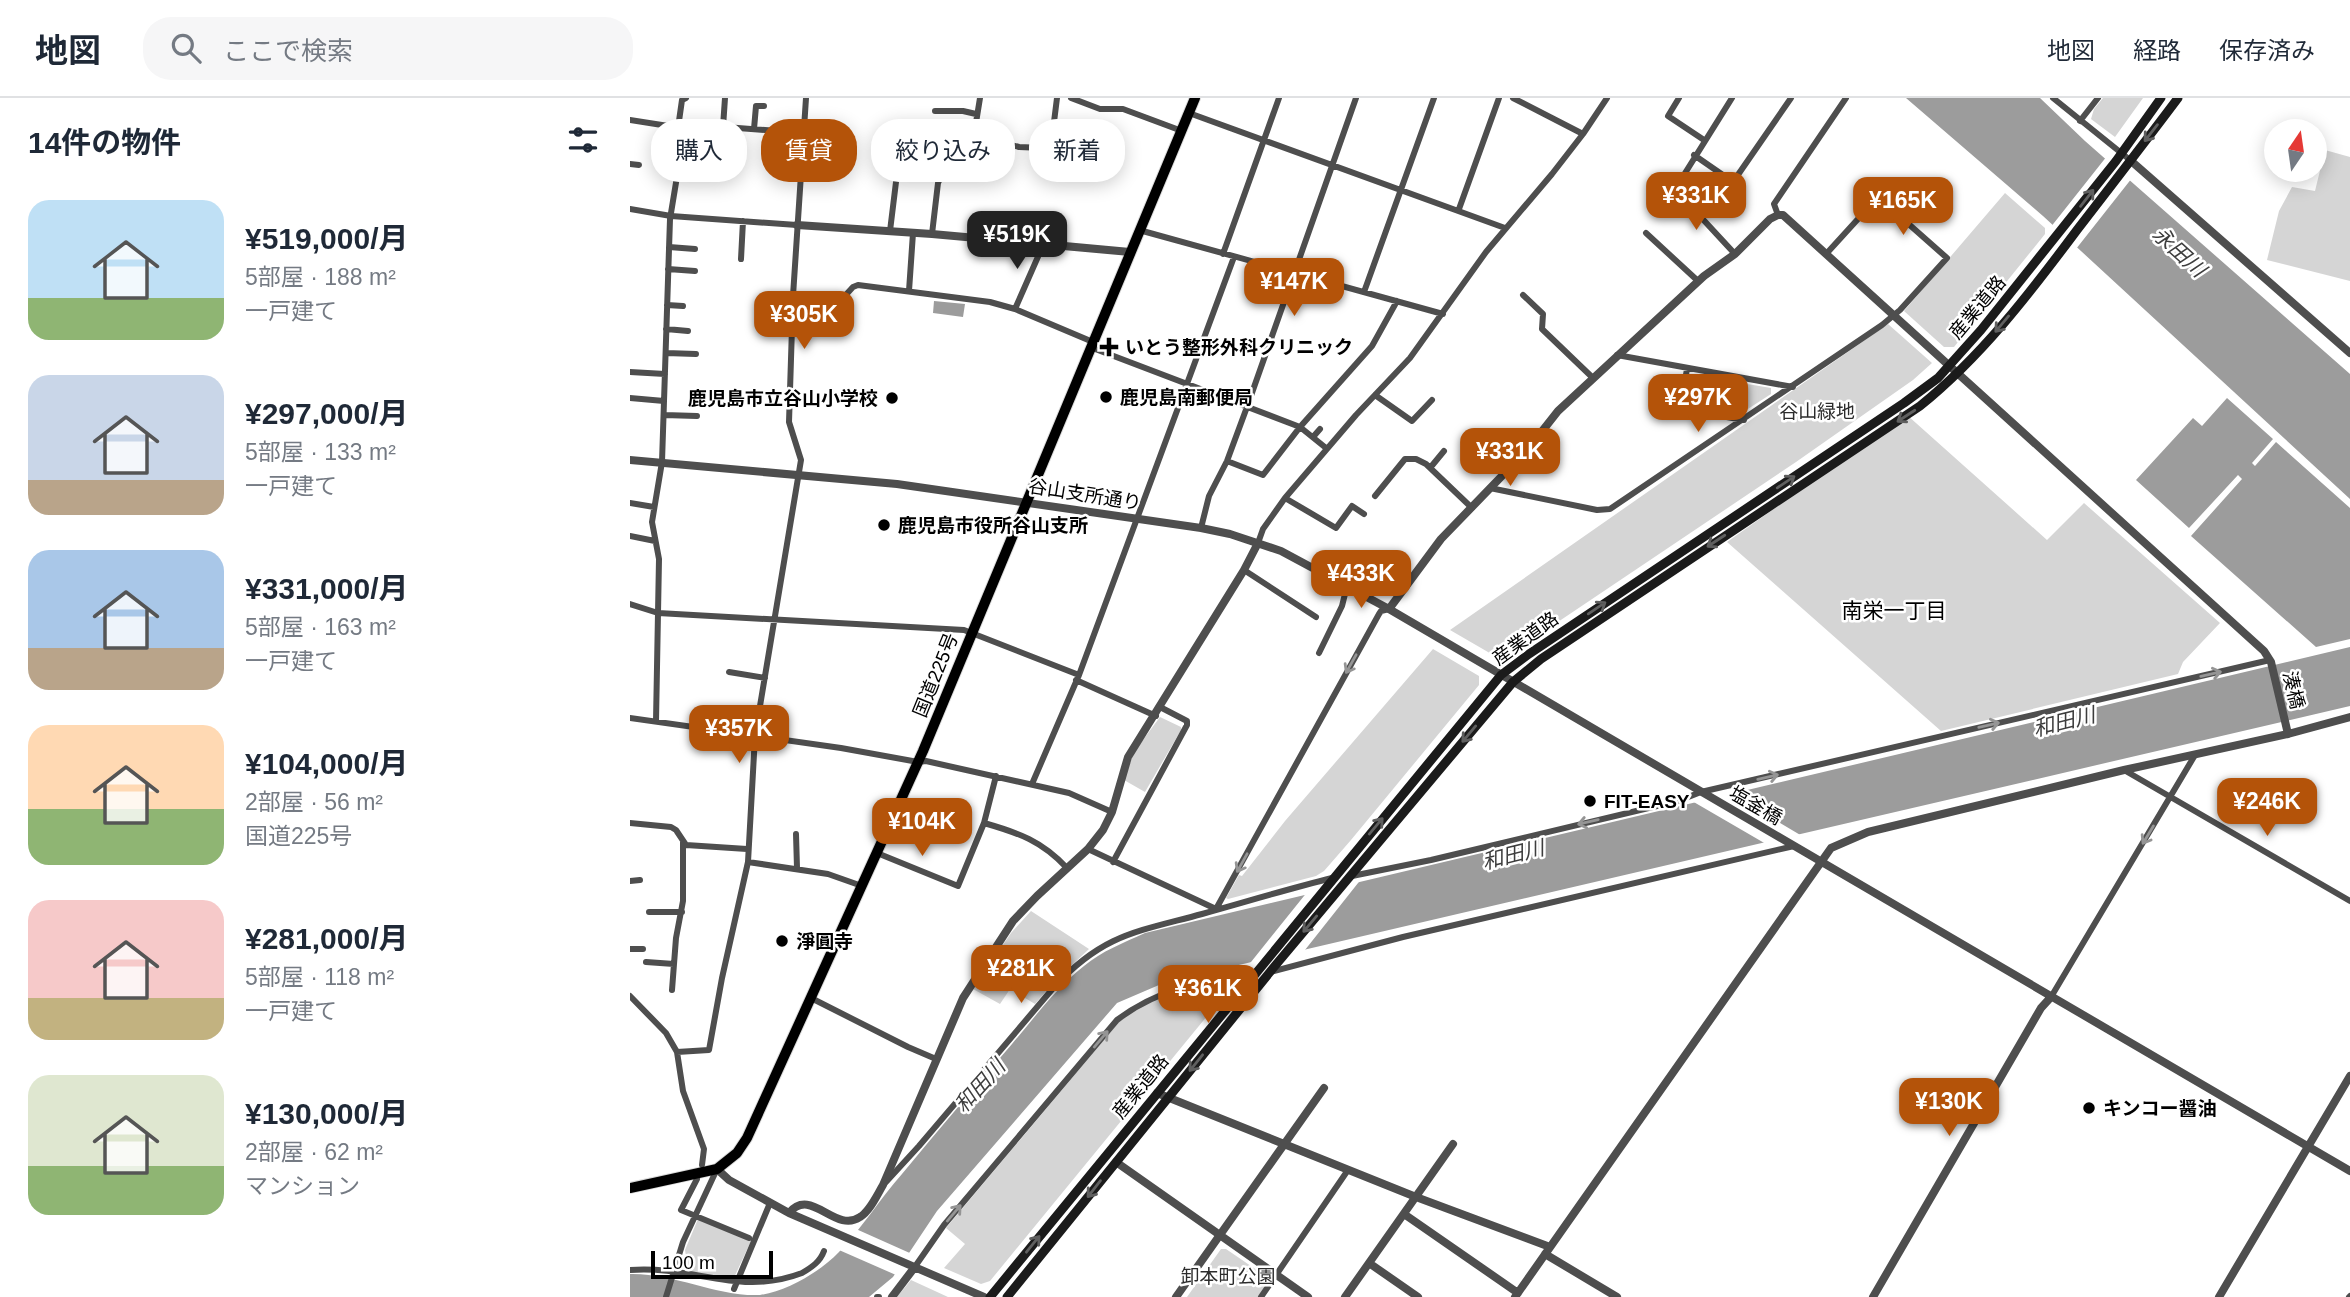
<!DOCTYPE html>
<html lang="ja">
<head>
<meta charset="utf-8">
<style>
  body { margin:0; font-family:Helvetica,"Noto Sans JP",sans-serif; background:#f6f6f7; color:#1f2937; height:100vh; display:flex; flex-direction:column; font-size:26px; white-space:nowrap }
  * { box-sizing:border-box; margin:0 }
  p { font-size:23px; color:#747a83 }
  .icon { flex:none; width:38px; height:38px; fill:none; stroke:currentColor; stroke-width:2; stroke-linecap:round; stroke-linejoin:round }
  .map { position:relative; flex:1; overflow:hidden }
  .panel { display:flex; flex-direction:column; background:#fff; width:630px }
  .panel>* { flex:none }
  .banner { position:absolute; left:21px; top:21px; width:665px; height:63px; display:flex; gap:14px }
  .needle { width:46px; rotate:13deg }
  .buttons { position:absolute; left:1634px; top:21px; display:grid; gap:14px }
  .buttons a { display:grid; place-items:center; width:63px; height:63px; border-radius:50%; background:#fff; box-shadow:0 4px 18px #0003; font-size:35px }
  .scale { position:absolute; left:21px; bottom:18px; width:122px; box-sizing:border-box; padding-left:7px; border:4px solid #000; border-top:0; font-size:19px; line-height:24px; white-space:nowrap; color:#000; -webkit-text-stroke:5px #fff; paint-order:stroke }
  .price { position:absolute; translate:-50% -60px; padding:0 16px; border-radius:14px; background:#b45309; color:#fff; font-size:23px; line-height:46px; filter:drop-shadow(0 2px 4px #0008) }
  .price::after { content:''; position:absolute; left:50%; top:42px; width:21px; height:16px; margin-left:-10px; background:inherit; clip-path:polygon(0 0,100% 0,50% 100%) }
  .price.on { background:#222; color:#fff }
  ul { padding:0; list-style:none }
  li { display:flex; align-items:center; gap:21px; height:175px; padding:0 28px }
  li span { display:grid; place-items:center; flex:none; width:196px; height:140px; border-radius:21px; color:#555 }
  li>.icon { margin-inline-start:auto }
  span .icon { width:84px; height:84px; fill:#fffc; stroke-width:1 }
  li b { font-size:30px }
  h2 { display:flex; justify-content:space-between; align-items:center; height:84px; padding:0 28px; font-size:30px }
  .pill { padding:0 24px; border-radius:28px; background:#fff; box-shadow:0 4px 18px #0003; font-size:24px; line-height:63px }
  .pill.on { background:#b45309; color:#fff }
  header { display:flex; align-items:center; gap:42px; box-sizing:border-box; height:98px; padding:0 35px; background:#fff; border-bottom:2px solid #e0e1e3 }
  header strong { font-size:33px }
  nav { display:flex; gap:38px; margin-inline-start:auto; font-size:24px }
  .search { width:490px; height:63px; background:#f6f6f7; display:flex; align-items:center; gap:18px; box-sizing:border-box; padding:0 24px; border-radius:28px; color:#747a83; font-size:26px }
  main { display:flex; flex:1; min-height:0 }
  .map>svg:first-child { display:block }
  .green { fill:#d5d5d5 }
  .water { fill:#9c9c9c }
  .pier { fill:#fff }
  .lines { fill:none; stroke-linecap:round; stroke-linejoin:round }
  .trunk-casing { stroke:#dbdbdb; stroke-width:12 }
  .minor { stroke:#4e4e4e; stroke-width:6 }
  .tertiary { stroke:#4e4e4e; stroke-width:8 }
  .secondary { stroke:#1b1b1b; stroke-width:9 }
  .trunk { stroke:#000; stroke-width:10 }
  .oneway { stroke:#5f5f5f }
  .oneway2 { stroke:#959595 }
  .poi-dot { fill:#000; stroke:#fff; stroke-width:2.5 }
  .labels { text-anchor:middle; stroke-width:5; stroke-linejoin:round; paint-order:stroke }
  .street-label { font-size:19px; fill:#000; stroke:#fff }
  .poi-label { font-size:19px; font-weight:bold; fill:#000; stroke:#fff; text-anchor:start }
  .park-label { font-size:19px; fill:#2c2c2c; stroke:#fff }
  .water-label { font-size:21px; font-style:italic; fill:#3d3d3d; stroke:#fff }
  .neighbourhood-label { font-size:21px; fill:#000; stroke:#fff }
</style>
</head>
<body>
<header>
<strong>地図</strong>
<div class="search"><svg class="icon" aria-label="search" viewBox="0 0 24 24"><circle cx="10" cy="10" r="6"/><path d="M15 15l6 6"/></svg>ここで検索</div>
<nav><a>地図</a><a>経路</a><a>保存済み</a></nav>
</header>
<main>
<section class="panel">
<h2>14件の物件<svg class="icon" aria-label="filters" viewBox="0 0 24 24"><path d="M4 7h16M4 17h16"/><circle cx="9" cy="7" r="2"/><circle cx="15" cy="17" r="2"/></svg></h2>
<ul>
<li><span style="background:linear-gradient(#bfe0f5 70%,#8fb573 0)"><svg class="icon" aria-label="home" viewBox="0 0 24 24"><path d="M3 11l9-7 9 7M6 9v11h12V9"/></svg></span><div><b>¥519,000/月</b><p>5部屋 · 188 m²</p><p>一戸建て</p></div></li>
<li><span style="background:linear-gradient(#c9d6e8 75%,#b9a48a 0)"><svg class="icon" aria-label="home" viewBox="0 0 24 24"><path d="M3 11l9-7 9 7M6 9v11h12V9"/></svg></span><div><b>¥297,000/月</b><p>5部屋 · 133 m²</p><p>一戸建て</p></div></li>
<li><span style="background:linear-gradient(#a9c7e8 70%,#b9a48a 0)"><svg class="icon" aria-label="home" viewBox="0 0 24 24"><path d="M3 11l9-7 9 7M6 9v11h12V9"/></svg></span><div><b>¥331,000/月</b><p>5部屋 · 163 m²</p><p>一戸建て</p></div></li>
<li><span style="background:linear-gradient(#ffd9b3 60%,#8fb573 0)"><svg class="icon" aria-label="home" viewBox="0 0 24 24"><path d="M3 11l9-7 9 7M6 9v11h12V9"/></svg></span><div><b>¥104,000/月</b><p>2部屋 · 56 m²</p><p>国道225号</p></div></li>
<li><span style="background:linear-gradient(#f6c9c9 70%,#c2b280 0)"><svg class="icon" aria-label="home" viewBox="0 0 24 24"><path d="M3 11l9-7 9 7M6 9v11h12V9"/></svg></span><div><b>¥281,000/月</b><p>5部屋 · 118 m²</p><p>一戸建て</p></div></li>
<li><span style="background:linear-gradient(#dfe7d0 65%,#8fb573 0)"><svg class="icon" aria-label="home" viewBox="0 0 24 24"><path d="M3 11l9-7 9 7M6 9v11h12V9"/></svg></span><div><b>¥130,000/月</b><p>2部屋 · 62 m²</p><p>マンション</p></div></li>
</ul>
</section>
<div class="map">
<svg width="1720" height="1199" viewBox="0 0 1720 1199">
  <rect width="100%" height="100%" fill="#fff"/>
  <path class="green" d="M1473 0H1513L1485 39 1461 21 1464 11Z
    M1695 52 1720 59V183L1637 162 1649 113 1662 89 1685 93Z
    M1375 95 1415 130V136L1324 249H1314L1274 213Z
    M1258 226 1302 265 1283 282 1166 364 913 534 880 561H870L820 532Z
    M1058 276 1141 290V296L1107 318 1055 309 1053 306Z
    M1277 317 1417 442 1454 405 1590 525 1553 564 1548 576 1311 633 1097 444Z
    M803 551 849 578V587L721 742 694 773 686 778 598 801 596 800 609 777 612 778 655 723Z
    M530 619 551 629V632L515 694 494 682 504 654Z
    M401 813 459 851 424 884 405 906 380 891 370 906 343 891 381 835Z
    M593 885 600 890 360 1183 351 1186 314 1170 335 1146 316 1130 489 924 508 910 537 896Z
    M68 1121 121 1143 102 1184 59 1176 55 1152Z
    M591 1151H596L640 1181 628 1199H557Z
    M281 1182 318 1199H267Z"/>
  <path class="water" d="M1276 0H1410L1455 43 1720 276V401L1413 118Z
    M304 203 335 206 333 219 303 215Z
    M1597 300 1643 341 1622 365 1625 368 1646 344 1720 410V541L1686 549 1561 438 1612 381 1608 377 1559 430 1506 382 1563 320 1572 328Z
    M1720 549V608L536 884 487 905 307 1113 263 1179 239 1199H0V1176C45 1175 87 1199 130 1197 157 1193 190 1174 209 1154 232 1130 250 1101 272 1076 308 1032 345 989 382 946 405 919 426 890 454 868 472 853 493 845 515 835Z"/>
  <path class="pier" d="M1477 58 1502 80 1446 151 1420 130Z
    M1099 695 1172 738 1136 746 1062 703Z
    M732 780 671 857 617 869 678 793Z
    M226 1131 282 1156 266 1177 209 1152Z"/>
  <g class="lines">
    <g class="trunk-casing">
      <path id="trunk" d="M0 1090 87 1071 107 1055 117 1040 293 653 565 0"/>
    </g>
    <path class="minor" d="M441 0 470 11H493L552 33
      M883 0 953 36
      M1049 0 1038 18 1074 42
      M1102 0 1042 96 1068 116 1105 156
      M1423 0 1500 62
      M305 13H333L346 16
      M559 15 875 130
      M0 22 51 30 95 29 173 35
      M1450 23 1468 0
      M93 29 95 0
      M48 30 52 2 56 0
      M124 31 126 8H134
      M344 37 350 0
      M245 46H280L286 52 332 56
      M416 47 460 61
      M1064 57 1103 84 1161 0
      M0 66 9 67
      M0 111 41 118 167 127
      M829 111 869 0
      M1148 117 1144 106 1216 0
      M509 132 813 216
      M260 133 266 84
      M1016 135 1068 183
      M302 136 308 85 311 79 330 66 335 42 344 37 389 49 414 50 424 24 427 0
      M39 149 65 151
      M593 156 649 0
      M111 161 113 123
      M38 171 65 173
      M279 193 283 135
      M734 194 804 0
      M893 197 913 216 912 231 963 280
      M163 198 212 201 223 189 228 187 360 204 385 211 463 244
      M37 207 53 208
      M385 211 414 145
      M36 231 58 233
      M460 249 670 329 696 350
      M36 255 66 256
      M987 257 1163 289
      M1057 271 1050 311 1114 322
      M0 274 35 276
      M745 297 782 323 802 302
      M0 300 34 303
      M34 317 67 318
      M683 339 690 331
      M597 363 633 377 670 329 742 248 767 203
      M800 370 814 353
      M860 390 967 412 980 411 1252 227 1270 212 1317 160 1248 99 1197 155
      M745 398 775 361H786L796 366 842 410
      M655 400 706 430 722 408 734 416
      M0 405 24 409
      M571 430 579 398 597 363 617 309 726 0
      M0 438 25 443
      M628 445 633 431 655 400 726 317 780 260 856 154 922 76 953 36 977 0
      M614 472 686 519
      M0 506 28 515 334 532 449 577
      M689 555 712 508 717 488
      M99 574 135 580
      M446 582 526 618
      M0 620 211 650 288 664 296 663 439 695 482 714
      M26 623 29 461 22 424 32 364 40 121 55 30
      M1494 672 1720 803
      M402 686 449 577 604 159
      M0 725 41 729 46 732 56 747 117 751
      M354 725C389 735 412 743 437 770
      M166 736 167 770
      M458 751 586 811
      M247 755 328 788 354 725 366 678
      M118 764 198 776 232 788
      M483 764 557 627V623L530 609
      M722 778 801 762 1048 703 1071 694 1640 562
      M0 783 10 782
      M586 811 749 516 751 513 759 511
      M19 814H52
      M0 851H13
      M16 864 44 866
      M640 874 773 839 1164 748
      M42 892 46 840 53 803V743
      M0 898 36 935 47 954 53 993 74 1051 72 1067
      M1421 899 1565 657
      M181 900 278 949 306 961
      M47 954 79 952 92 880 118 764 125 638 171 362 159 324 163 198 176 0
      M67 1081 51 1112 119 1140
      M256 1084 289 1048 425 888C474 836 506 834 572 816 615 804 658 791 702 780
      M284 1170 314 1127 487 922C525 893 573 880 620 881
      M0 1172C64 1167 109 1199 172 1175 182 1169 190 1164 194 1153
      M104 1191 140 1105
      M36 1199 53 1144 87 1071
      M247 1199H249
      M631 1199 718 1072
      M1719 1199 1720 1198"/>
    <path class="tertiary" d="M1500 62 1720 255
      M167 127 302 136 500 154
      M0 362 267 386 571 430 600 436 651 453 759 511 1720 1073
      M759 511 811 441 898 351 928 313 1074 178 1105 156 1140 121 1148 117H1153L1634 553 1641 564 1658 636
      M527 995 786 1099 920 1149
      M486 1064 678 1199
      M87 1071 99 1082 159 1115 354 1199
      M159 1115C181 1088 205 1136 230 1119 240 1113 247 1097 253 1087L333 900 383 823 407 798 458 751 473 732 482 714 498 659 614 472 628 445
      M774 1116 888 1195
      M915 1156 987 1199
      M739 1165 788 1199
      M262 1199 284 1170
      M546 1199 694 990
      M715 1199 823 1046
      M885 1199 1201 750 1238 734 1494 672 1658 636 1720 619
      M1243 1199 1411 910 1421 899
      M1589 1199 1720 978"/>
    <path class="secondary" d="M360 1199 871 577 899 556 1274 305 1308 280 1351 232 1486 63 1531 0
      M377 1199 644 869 883 584 911 561 1290 308C1351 259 1400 195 1447 132 1481 88 1515 44 1548 0"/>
    <use href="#trunk" class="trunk"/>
  </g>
  <defs><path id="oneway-shaft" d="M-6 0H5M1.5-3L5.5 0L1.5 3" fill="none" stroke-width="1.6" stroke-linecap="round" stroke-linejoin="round" transform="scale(1.75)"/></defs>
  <g class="oneway">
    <use href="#oneway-shaft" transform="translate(1521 35) rotate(128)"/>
    <use href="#oneway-shaft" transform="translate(1457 100) rotate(-52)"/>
    <use href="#oneway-shaft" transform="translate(1372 226) rotate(130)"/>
    <use href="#oneway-shaft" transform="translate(1276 318) rotate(147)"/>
    <use href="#oneway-shaft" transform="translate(1156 384) rotate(-34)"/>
    <use href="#oneway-shaft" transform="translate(1086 443) rotate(147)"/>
    <use href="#oneway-shaft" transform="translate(967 510) rotate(-34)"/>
    <use href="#oneway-shaft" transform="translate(839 636) rotate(130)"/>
    <use href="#oneway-shaft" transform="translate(746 728) rotate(-50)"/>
    <use href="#oneway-shaft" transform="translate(680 826) rotate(130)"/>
    <use href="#oneway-shaft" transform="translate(566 965) rotate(129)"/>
    <use href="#oneway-shaft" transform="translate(464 1091) rotate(128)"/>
    <use href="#oneway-shaft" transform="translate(403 1146) rotate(-51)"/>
  </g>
  <g class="oneway2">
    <use href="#oneway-shaft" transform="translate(721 566) rotate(119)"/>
    <use href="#oneway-shaft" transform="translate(1581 576) rotate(-13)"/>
    <use href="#oneway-shaft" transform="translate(1359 627) rotate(-13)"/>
    <use href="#oneway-shaft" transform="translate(1138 679) rotate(-13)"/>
    <use href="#oneway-shaft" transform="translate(958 724) rotate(167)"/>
    <use href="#oneway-shaft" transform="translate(1518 737) rotate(121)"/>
    <use href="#oneway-shaft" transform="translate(612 765) rotate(119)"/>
    <use href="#oneway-shaft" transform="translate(471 941) rotate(-50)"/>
    <use href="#oneway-shaft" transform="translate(324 1115) rotate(-50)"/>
  </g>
  <g class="poi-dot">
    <path d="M475.5 238.5h7v7h7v7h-7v7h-7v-7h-7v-7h7z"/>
    <circle cx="476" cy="299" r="7"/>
    <circle cx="262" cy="300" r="7"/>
    <circle cx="254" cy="427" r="7"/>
    <circle cx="960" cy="703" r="7"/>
    <circle cx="152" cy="843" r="7"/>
    <circle cx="1459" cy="1010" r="7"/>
  </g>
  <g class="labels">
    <g class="street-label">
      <text transform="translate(1347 209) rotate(-50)" y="7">産業道路</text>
      <text transform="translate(455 396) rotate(9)" y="7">谷山支所通り</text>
      <text transform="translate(895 540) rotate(-36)" y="7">産業道路</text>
      <text transform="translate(305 577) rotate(-68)" y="7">国道225号</text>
      <text transform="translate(1664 592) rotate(77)" y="7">湊橋</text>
      <text transform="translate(1126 707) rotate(30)" y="7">塩釜橋</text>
      <text transform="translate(510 988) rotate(-51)" y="7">産業道路</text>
    </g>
    <g class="poi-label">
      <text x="495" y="256">いとう整形外科クリニック</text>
      <text x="490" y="306">鹿児島南郵便局</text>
      <text x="248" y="307" text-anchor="end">鹿児島市立谷山小学校</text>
      <text x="268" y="434">鹿児島市役所谷山支所</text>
      <text x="974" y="710">FIT-EASY</text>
      <text x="166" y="850">淨圓寺</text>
      <text x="1473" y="1017">キンコー醤油</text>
    </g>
    <g class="park-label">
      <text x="1187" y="320">谷山緑地</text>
      <text x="598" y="1185">卸本町公園</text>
    </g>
    <g class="water-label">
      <text transform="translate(1549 154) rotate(42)" y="7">永田川</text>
      <text transform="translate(1434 624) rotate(-14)" y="7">和田川</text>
      <text transform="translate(883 757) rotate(-14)" y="7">和田川</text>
      <text transform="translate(350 988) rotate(-48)" y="7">和田川</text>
    </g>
    <g class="neighbourhood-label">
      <text x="1264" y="520">南栄一丁目</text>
    </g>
  </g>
</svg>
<div class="buttons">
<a><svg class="needle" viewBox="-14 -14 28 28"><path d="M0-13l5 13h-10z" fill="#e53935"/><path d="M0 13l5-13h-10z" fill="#747a83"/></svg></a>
</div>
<div class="scale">100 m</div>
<b class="price" style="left:1066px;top:134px">¥331K</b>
<b class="price" style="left:1273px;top:139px">¥165K</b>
<b class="price on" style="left:387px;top:173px">¥519K</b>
<b class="price" style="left:664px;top:220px">¥147K</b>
<b class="price" style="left:174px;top:253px">¥305K</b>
<b class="price" style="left:1068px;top:336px">¥297K</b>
<b class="price" style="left:880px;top:390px">¥331K</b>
<b class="price" style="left:731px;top:512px">¥433K</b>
<b class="price" style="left:109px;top:667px">¥357K</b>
<b class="price" style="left:1637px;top:740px">¥246K</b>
<b class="price" style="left:292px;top:760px">¥104K</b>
<b class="price" style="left:391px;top:907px">¥281K</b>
<b class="price" style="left:578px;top:927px">¥361K</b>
<b class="price" style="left:1319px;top:1040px">¥130K</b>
<div class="banner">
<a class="pill">購入</a>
<a class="pill on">賃貸</a>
<a class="pill">絞り込み</a>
<a class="pill">新着</a>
</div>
</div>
</main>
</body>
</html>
